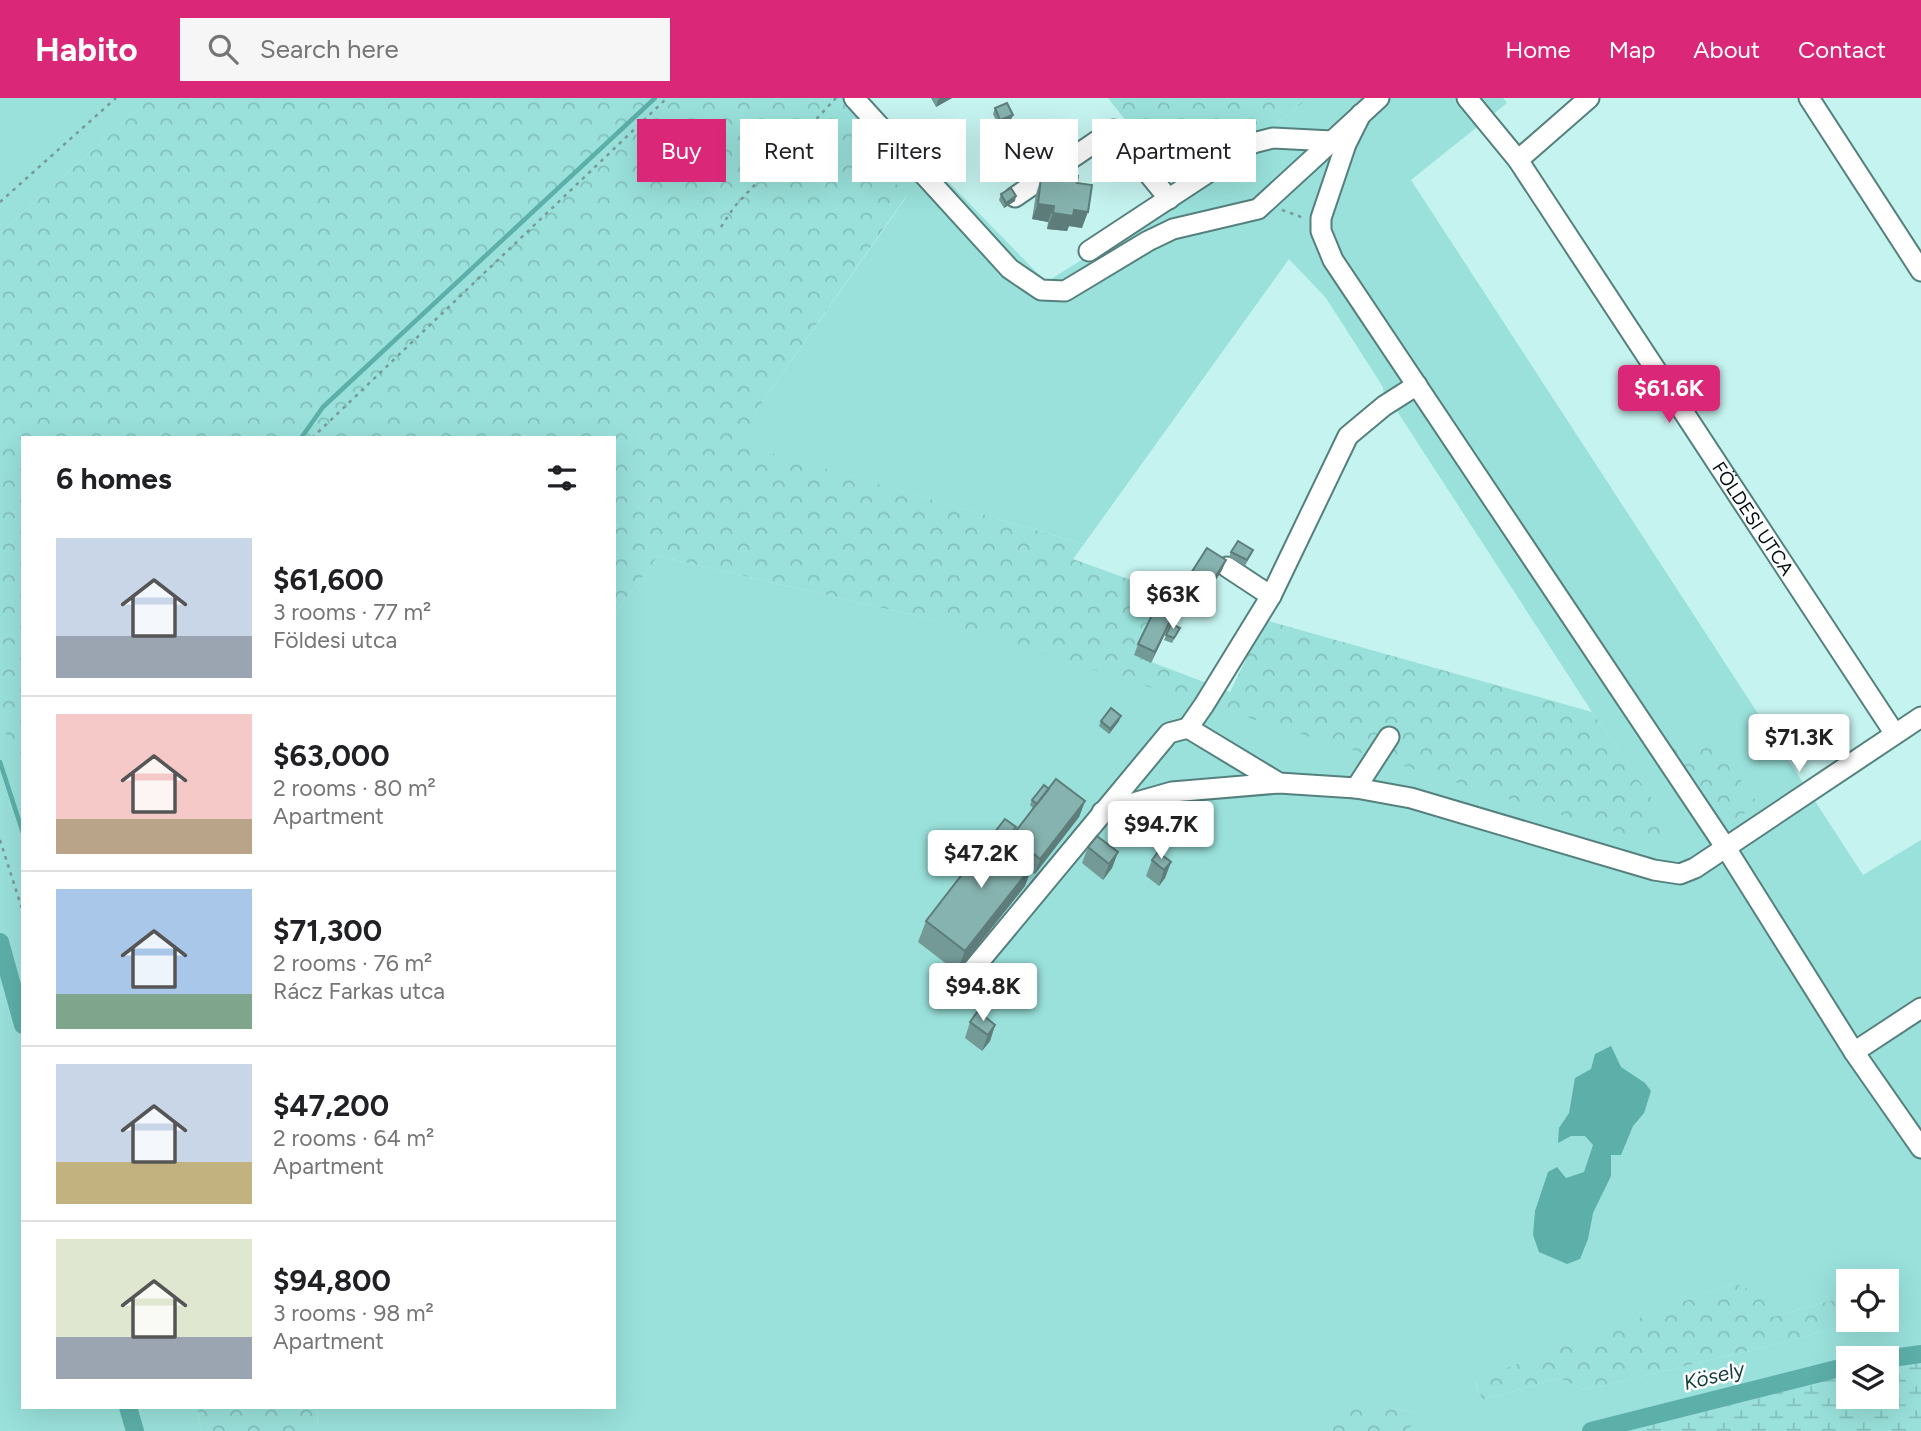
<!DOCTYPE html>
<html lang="en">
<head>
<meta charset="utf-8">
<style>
  body { margin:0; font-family:Figtree,sans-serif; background:#f6f6f6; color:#202124; height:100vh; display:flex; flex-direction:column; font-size:26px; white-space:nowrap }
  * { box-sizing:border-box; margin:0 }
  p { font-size:23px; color:#757577 }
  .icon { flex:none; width:38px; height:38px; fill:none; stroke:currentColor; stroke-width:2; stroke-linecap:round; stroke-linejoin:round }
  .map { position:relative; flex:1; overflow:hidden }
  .panel { position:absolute; left:21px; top:338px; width:595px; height:973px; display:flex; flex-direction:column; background:#fff; border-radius:0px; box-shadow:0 7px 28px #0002 }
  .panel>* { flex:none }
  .top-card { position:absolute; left:637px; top:21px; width:665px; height:63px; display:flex; gap:14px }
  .tools { position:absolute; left:1836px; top:1171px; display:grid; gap:14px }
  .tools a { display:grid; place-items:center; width:63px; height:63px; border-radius:0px; background:#fff; box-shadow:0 7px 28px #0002; font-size:35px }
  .price { position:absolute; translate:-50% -60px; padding:0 16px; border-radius:7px; background:#fff; color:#222; font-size:23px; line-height:46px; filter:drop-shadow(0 2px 4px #0008) }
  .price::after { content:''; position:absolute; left:50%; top:42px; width:21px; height:16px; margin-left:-10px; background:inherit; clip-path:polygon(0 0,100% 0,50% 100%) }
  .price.current { background:#db2777; color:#fff }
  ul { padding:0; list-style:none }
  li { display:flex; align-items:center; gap:21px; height:175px; padding:0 35px }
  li+li { border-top:2px solid #e0e0e0 }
  li span { display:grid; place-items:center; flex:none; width:196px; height:140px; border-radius:0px; color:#555 }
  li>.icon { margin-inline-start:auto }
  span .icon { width:84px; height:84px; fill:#fffc; stroke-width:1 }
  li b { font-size:30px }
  h2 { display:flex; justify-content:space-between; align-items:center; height:84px; padding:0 35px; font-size:30px }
  .chip { padding:0 24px; border-radius:0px; background:#fff; box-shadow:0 7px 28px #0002; font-size:24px; line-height:63px }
  .chip.current { background:#db2777; color:#fff }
  header { display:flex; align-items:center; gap:42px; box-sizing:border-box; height:98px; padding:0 35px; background:#db2777; color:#fff }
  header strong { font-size:33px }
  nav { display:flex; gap:38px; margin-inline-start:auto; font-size:24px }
  .search { width:490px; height:63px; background:#f6f6f6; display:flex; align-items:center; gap:18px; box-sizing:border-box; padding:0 24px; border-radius:0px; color:#757577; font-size:26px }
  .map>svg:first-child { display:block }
  .green { fill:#9ae1db; fill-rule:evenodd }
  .forest { fill:url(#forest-crowns) }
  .wetland { fill:url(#wetland-marsh) }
  .water { fill:#5dafa9 }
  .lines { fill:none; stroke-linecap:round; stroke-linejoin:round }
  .stream { stroke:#5dafa9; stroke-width:4.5 }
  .canal { stroke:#5dafa9; stroke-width:18 }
  .minor-casing { stroke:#55807d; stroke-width:23 }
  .path { stroke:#799b98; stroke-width:2.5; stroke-dasharray:3.5 5; stroke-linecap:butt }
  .minor { stroke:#fff; stroke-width:19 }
  .wall { fill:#739a96 }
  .shaded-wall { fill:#5e7d7a }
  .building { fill:#86b3af; stroke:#5e7d7a; stroke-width:2 }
  .labels { text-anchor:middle; stroke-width:5; stroke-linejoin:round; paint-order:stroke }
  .street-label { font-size:19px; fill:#02100f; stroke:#fff }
  .water-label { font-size:21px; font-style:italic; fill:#143c39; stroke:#fff }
</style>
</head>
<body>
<header>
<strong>Habito</strong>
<div class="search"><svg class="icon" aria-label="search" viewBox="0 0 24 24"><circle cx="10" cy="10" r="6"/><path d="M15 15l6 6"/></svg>Search here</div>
<nav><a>Home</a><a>Map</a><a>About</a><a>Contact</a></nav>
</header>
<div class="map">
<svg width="1921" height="1333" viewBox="0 0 1921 1333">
  <defs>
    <pattern id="forest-crowns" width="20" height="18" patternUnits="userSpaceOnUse" patternTransform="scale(1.75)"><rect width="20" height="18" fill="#9ae1db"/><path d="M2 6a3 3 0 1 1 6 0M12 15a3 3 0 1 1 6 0" fill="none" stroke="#83c0bb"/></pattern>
    <pattern id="wetland-marsh" width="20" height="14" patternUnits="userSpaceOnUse" patternTransform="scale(1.75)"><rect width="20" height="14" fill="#9ae1db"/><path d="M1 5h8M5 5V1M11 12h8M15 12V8" fill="none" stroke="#83c0bb"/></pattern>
  </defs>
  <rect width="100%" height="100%" fill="#c5f3ef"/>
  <path class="green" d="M0 0H151L0 135Z
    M1309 0H1503L1507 5 1411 82 1863 777 1921 742V1253L1887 1260H1848V1268L1586 1333H1408L1419 1315 1392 1310 1331 1315V1333H318L317 1309H614V517L658 458 930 521 1677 738 1592 614 1397 313 1384 299 1383 289 1326 200 1289 161 1084 446 750 349 757 312 907 98 854 43 881 15 1046 184 1185 98ZM1848 1183H1886L1887 1198 1894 1203 1887 1212 1886 1222H1866L1773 1247 1585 1292 1559 1280 1482 1302 1475 1283 1733 1185 1772 1219 1848 1198Z
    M0 620 23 674V1309H197L202 1333H0Z"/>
  <path class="forest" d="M151 0H867L881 15 854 43 907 97 757 312 751 349 1084 446 1073 461 1167 495 1136 558 1230 594 1265 522 1592 614 1678 739 1642 742 930 521 658 458 614 517V340H23V674L19 671 0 620V135Z
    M1108 0H1309L1185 98Z
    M1663 642 1714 650 1744 668 1740 691 1757 703 1734 726 1713 713Z
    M1733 1185 1760 1196 1772 1219 1848 1198V1222H1866L1773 1247 1585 1292 1559 1280 1482 1302 1475 1282Z
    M1366 1301 1392 1310 1420 1315 1408 1333H1331V1315Z
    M197 1309H317L318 1333H202Z"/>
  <path class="wetland" d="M1921 1253V1333H1586L1848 1268V1298H1886L1887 1260Z"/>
  <path class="water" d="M1611 948 1621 969 1645 985 1651 993 1644 1015 1633 1028 1621 1057H1611V1078L1593 1115 1588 1141 1580 1161 1567 1166 1539 1154 1533 1137 1535 1113 1548 1074 1557 1069 1566 1080 1584 1074 1593 1047 1585 1038H1571L1558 1045 1559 1030 1569 1015 1575 980 1591 971 1595 956Z"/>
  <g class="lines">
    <path class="stream" d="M301 340 323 309 655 0
      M0 664 23 735"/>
    <path class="canal" d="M0 844 23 927
      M1886 1261 1921 1256
      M128 1309 135 1333
      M1591 1333 1848 1268"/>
    <g class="minor-casing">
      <g id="minor">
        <path d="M854 0 1010 171 1041 192 1065 193 1148 143 1173 131 1258 111 1379 0"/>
        <path id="s1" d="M1467 0 1518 62 1895 636"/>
        <path d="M1809 0 1921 173"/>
        <path d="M1361 16 1346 46 1321 120V133L1333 162 1726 750 1854 954 1921 1050"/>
        <path d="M1518 62 1589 0"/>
        <path d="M1015 99 1113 32 1169 101"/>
        <path d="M1089 153 1253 45 1273 40 1332 43"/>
        <path d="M1227 469 1271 498"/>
        <path d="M1188 630 1204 607 1271 498 1348 338 1384 308 1417 287"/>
        <path d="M1356 690 1389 639"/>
        <path d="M1102 714 1172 694 1279 685"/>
        <path d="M969 876 1169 635 1188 630 1279 685 1356 690 1411 700 1654 772 1680 776 1695 770 1921 619"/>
        <path d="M1854 954 1921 910"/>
      </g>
    </g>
    <path class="path" d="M0 104 116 0
      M1282 112 1299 118 1305 122
      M721 129 734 109 836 0
      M312 340 667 0
      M0 742 23 814"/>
    <use href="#minor" class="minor"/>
  </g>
  <path class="wall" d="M931 0H952L936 9Z
    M995 10 1011 22 998 27 993 16Z
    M1041 58 1055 66 1046 73 1039 64Z
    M1059 76 1077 85 1082 130 1069 128 1067 133 1047 131 1048 124 1032 121 1036 96 1041 80 1056 82Z
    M1001 96 1015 103 1004 110 999 102Z
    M1253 452 1245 468 1229 459 1231 454Z
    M1226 462 1222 472 1203 502 1182 493 1186 483Z
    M1172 519 1151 565 1134 557 1138 546Z
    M1171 526 1180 530 1172 545 1164 542Z
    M1101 623H1119L1109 636 1099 628Z
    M1049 691 1085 703 1079 719 1035 776 1030 773 1025 788 957 874 918 844 926 823 1013 736 1033 710 1030 707 1032 702Z
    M1088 749 1118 754 1112 770 1103 782 1082 765Z
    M1152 762 1171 764 1165 780 1159 788 1146 778Z
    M970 924 995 927 990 943 982 953 965 940Z"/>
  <path class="shaded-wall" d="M939 0H952L936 9Z
    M1013 17 1011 22 998 27 1000 22Z
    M1057 61 1055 66 1046 73 1048 67Z
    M1016 98 1015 103 1004 110 1006 105Z
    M1038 106 1054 108 1048 124 1032 121Z
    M1074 112 1088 114 1082 130 1069 128 1067 133 1047 131 1053 115Z
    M1226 462 1222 472 1203 502 1207 492Z
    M1172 519 1168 530 1151 565 1155 554Z
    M1121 618 1119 623 1109 636 1110 631Z
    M1085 703 1079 719 1035 776 1040 761Z
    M1016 729 1012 738 1007 752 1004 744Z
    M1118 754 1112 770 1103 782 1109 766Z
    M1171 764 1165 780 1159 788 1164 772Z
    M1033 767 1025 788 957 874 965 853Z
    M995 927 990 943 982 953 988 937Z"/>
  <path class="building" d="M1007 5 1013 17 1000 22 995 10Z
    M1051 52 1057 61 1048 67 1041 58Z
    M1059 76 1078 78 1077 85 1092 87 1088 114 1074 112 1073 118 1053 115 1054 108 1038 106 1041 80 1058 83Z
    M1011 90 1016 98 1006 105 1001 96Z
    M1238 443 1253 452 1247 462 1231 454Z
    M1207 450 1226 462 1207 492 1186 483Z
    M1155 511 1172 519 1155 554 1138 546Z
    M1171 526 1180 530 1174 540 1166 537Z
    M1111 610 1121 618 1110 631 1101 623Z
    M1056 681 1085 703 1040 761 1012 738Z
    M1044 687 1049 691 1037 706 1032 702Z
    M1005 721 1016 729 1004 744 1033 767 965 853 926 823Z
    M1097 738 1118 754 1109 766 1088 749Z
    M1158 754 1171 764 1164 772 1152 762Z
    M978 913 995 927 988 937 970 924Z"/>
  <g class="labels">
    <g class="street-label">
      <text dy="7" stroke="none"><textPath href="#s1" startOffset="509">FÖLDESI UTCA</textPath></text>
    </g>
    <g class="water-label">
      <text transform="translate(1714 1278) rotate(-14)" y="7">Kösely</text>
    </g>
  </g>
</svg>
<div class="tools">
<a><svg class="icon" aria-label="locate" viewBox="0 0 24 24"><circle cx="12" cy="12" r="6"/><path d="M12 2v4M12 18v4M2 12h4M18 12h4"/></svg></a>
<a><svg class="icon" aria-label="layers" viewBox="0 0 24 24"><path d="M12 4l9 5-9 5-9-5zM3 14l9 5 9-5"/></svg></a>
</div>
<b class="price current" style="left:1669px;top:327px">$61.6K</b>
<b class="price" style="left:1173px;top:533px">$63K</b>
<b class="price" style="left:1799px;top:676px">$71.3K</b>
<b class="price" style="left:1161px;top:763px">$94.7K</b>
<b class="price" style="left:981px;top:792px">$47.2K</b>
<b class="price" style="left:983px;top:925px">$94.8K</b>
<div class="top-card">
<a class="chip current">Buy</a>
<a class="chip">Rent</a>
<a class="chip">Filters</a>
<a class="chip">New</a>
<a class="chip">Apartment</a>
</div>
<section class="panel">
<h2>6 homes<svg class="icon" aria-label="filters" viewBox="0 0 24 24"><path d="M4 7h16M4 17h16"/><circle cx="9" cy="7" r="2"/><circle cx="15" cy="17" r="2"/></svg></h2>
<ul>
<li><span style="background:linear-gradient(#c9d6e8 70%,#9aa5b1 0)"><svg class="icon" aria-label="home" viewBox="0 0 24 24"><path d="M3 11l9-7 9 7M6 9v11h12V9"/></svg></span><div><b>$61,600</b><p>3 rooms · 77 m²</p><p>Földesi utca</p></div></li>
<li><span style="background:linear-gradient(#f6c9c9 75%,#b9a48a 0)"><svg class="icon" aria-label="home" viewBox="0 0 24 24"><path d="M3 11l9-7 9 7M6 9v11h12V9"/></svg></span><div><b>$63,000</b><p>2 rooms · 80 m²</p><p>Apartment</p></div></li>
<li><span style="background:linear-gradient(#a9c7e8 75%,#7fa58c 0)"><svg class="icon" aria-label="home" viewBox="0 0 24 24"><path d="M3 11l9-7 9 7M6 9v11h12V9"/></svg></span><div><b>$71,300</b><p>2 rooms · 76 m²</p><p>Rácz Farkas utca</p></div></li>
<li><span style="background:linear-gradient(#c9d6e8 70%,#c2b280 0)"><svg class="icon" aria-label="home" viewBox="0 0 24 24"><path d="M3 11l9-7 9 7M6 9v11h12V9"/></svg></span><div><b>$47,200</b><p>2 rooms · 64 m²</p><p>Apartment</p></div></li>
<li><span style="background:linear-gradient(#dfe7d0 70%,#9aa5b1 0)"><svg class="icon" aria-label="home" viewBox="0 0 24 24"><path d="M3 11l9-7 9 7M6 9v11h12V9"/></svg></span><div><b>$94,800</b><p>3 rooms · 98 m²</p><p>Apartment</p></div></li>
</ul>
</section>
</div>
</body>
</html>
